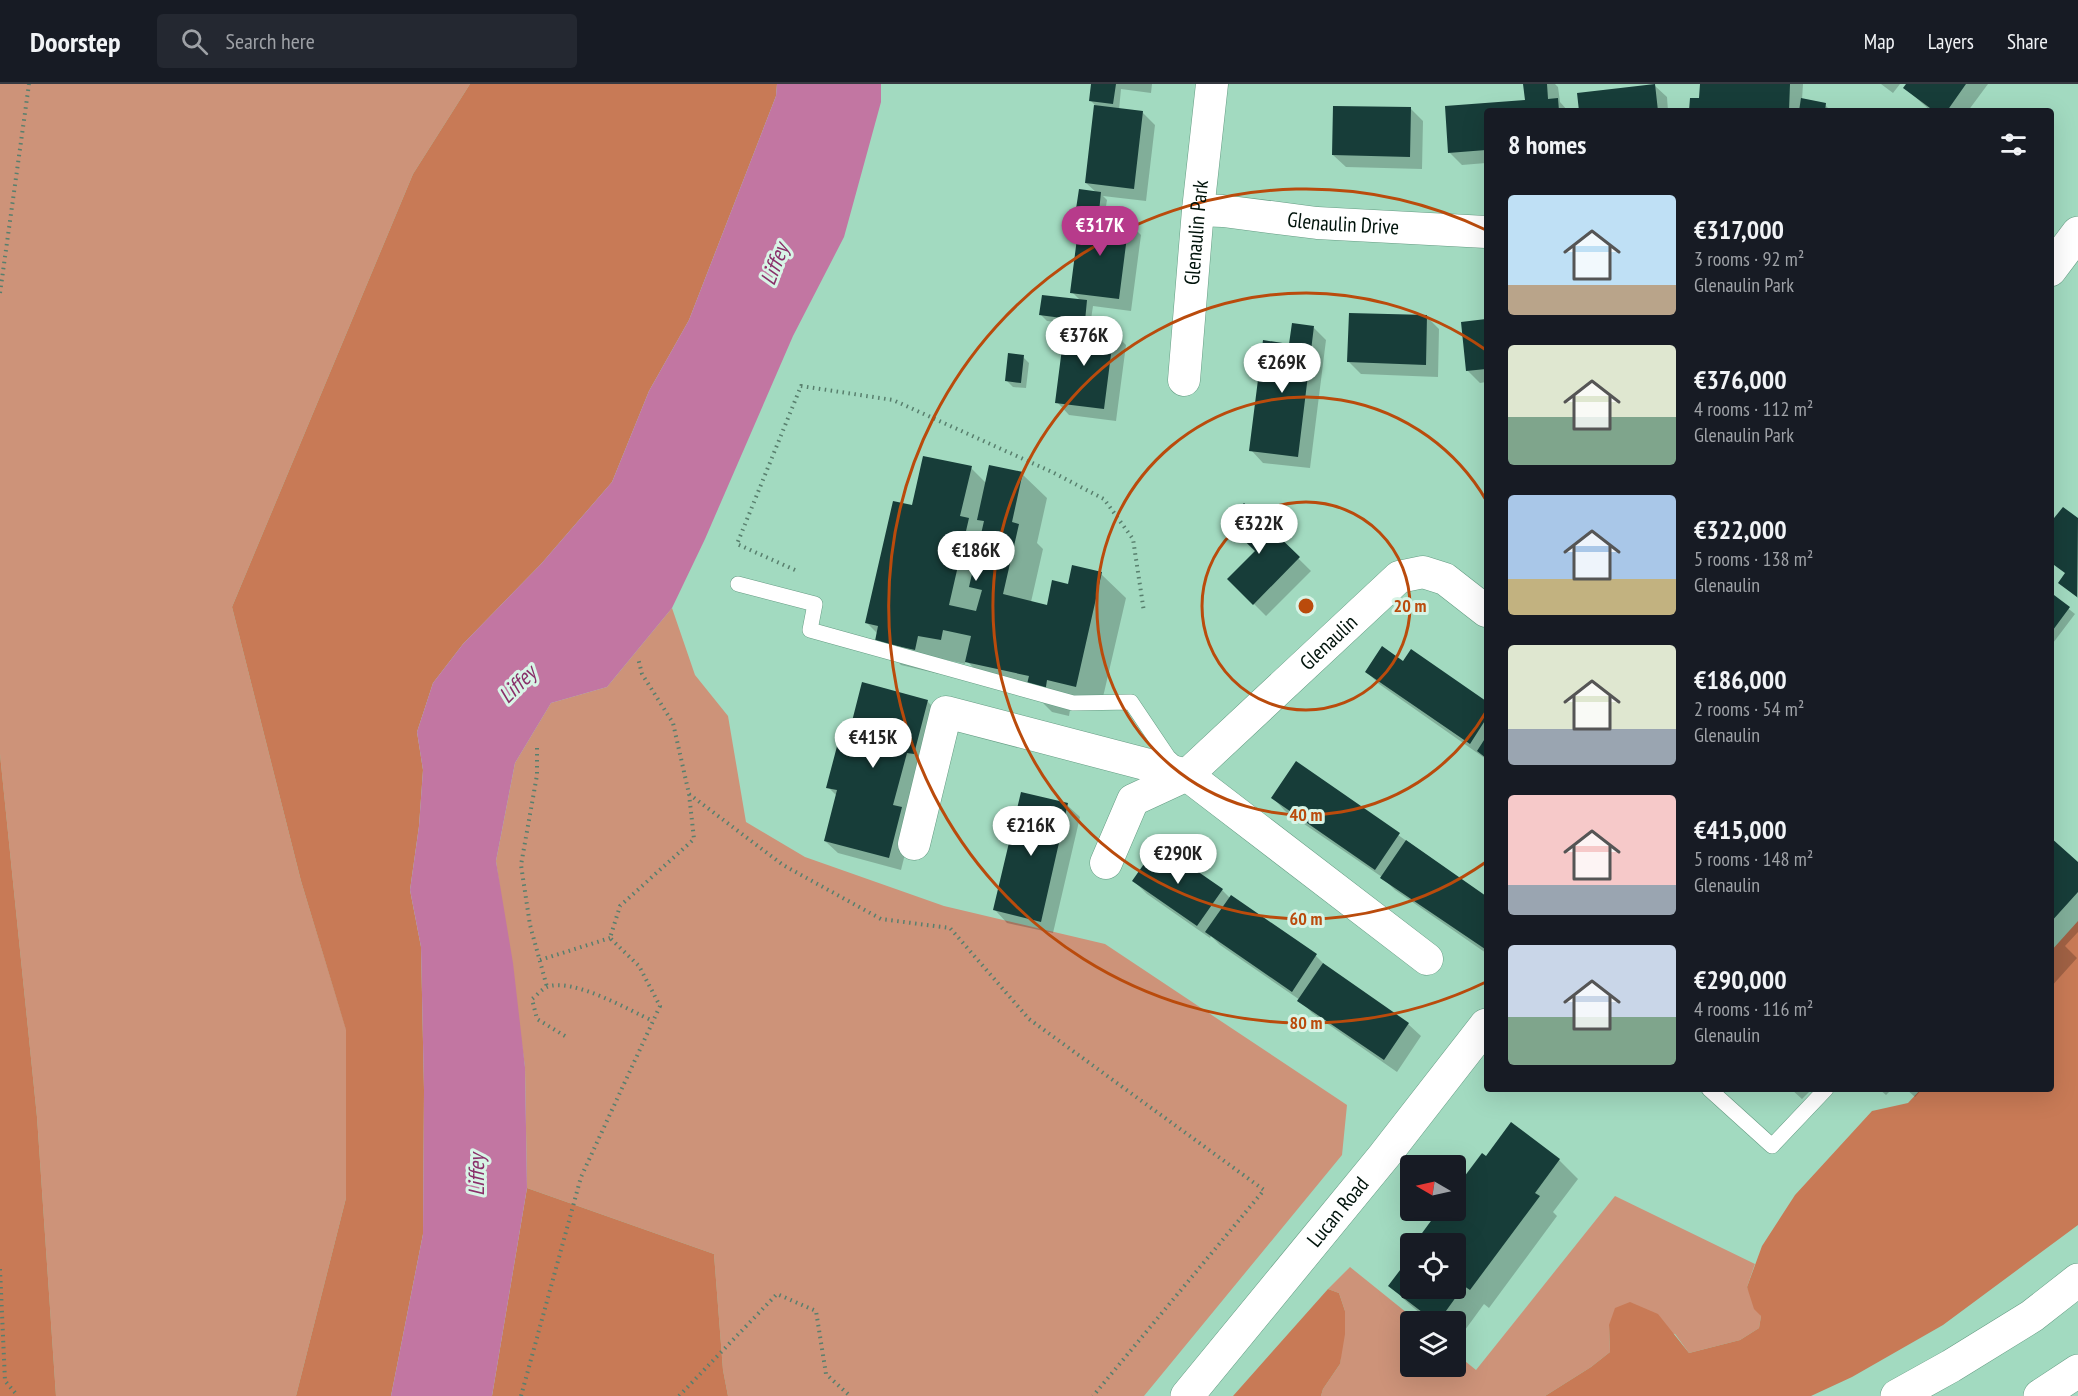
<!DOCTYPE html>
<html lang="en">
<head>
<meta charset="utf-8">
<style>
  body { margin:0; font-family:"PT Sans Narrow",sans-serif; background:#242831; color:#f1f3f6; height:100vh; display:flex; flex-direction:column; font-size:22px; white-space:nowrap }
  * { box-sizing:border-box; margin:0 }
  p { font-size:20px; color:#9ea1a6 }
  .icon { flex:none; width:33px; height:33px; fill:none; stroke:currentColor; stroke-width:2; stroke-linecap:round; stroke-linejoin:round }
  .map { position:relative; flex:1; overflow:hidden }
  .panel { position:absolute; left:1484px; top:24px; width:570px; height:984px; display:flex; flex-direction:column; background:#171b24; border-radius:6px; box-shadow:0 6px 24px #0002 }
  .panel>* { flex:none }
  .needle { width:39px; rotate:279deg }
  .buttons { position:absolute; left:1400px; top:1071px; display:grid; gap:12px }
  .buttons a { display:grid; place-items:center; width:66px; height:66px; border-radius:6px; background:#171b24; box-shadow:0 6px 24px #0002; font-size:30px }
  .price { position:absolute; translate:-50% -51px; padding:0 14px; border-radius:21px; background:#fff; color:#222; font-size:20px; line-height:39px; filter:drop-shadow(0 2px 3px #0008) }
  .price::after { content:''; position:absolute; left:50%; top:36px; width:18px; height:14px; margin-left:-9px; background:inherit; clip-path:polygon(0 0,100% 0,50% 100%) }
  .price.current { background:#b73b8b; color:#fff }
  ul { padding:0; list-style:none }
  li { display:flex; align-items:center; gap:18px; height:150px; padding:0 24px }
  li span { display:grid; place-items:center; flex:none; width:168px; height:120px; border-radius:6px; color:#555 }
  li>.icon { margin-inline-start:auto }
  span .icon { width:72px; height:72px; fill:#fffc; stroke-width:1 }
  li b { font-size:26px }
  h2 { display:flex; justify-content:space-between; align-items:center; height:72px; padding:0 24px; font-size:26px }
  header { display:flex; align-items:center; gap:36px; box-sizing:border-box; height:84px; padding:0 30px; background:#171b24; border-bottom:2px solid #363941 }
  header strong { font-size:28px }
  nav { display:flex; gap:33px; margin-inline-start:auto; font-size:21px }
  .search { width:420px; height:54px; background:#242831; display:flex; align-items:center; gap:15px; box-sizing:border-box; padding:0 21px; border-radius:6px; color:#9ea1a6; font-size:22px }
  .map>svg:first-child { display:block }
  .green { fill:#cd9379 }
  .forest { fill:#c87a56 }
  .water { fill:#c276a2 }
  .shadow { fill:#0003 }
  .building { fill:#173d39 }
  .lines { fill:none; stroke-linecap:round; stroke-linejoin:round }
  .service-casing { stroke:#659c83; stroke-width:16 }
  .minor-casing { stroke:#659c83; stroke-width:33 }
  .secondary-casing { stroke:#659c83; stroke-width:34 }
  .path { stroke:#587f6d; stroke-width:4; stroke-dasharray:1.5 4.5; stroke-linecap:butt }
  .service { stroke:#fff; stroke-width:15 }
  .minor { stroke:#fff; stroke-width:32 }
  .secondary { stroke:#fff; stroke-width:33 }
  .ring { fill:none; stroke:#ba4b0c; stroke-width:3 }
  .labels { text-anchor:middle; stroke-width:6; stroke-linejoin:round; paint-order:stroke }
  .street-label { font-size:21px; fill:#00130b; stroke:#d8f4e6 }
  .water-label { font-size:22px; font-style:italic; fill:#892f69; stroke:#d8f4e6 }
  .centre { fill:#ba4b0c; stroke:#d8f4e6; stroke-width:3 }
  .ring-label { font-size:18px; text-anchor:middle; font-weight:bold; fill:#ba4b0c; stroke:#d8f4e6; stroke-width:6; stroke-linejoin:round; paint-order:stroke }
</style>
</head>
<body>
<header>
<strong>Doorstep</strong>
<div class="search"><svg class="icon" aria-label="search" viewBox="0 0 24 24"><circle cx="10" cy="10" r="6"/><path d="M15 15l6 6"/></svg>Search here</div>
<nav><a>Map</a><a>Layers</a><a>Share</a></nav>
</header>
<div class="map">
<svg width="2078" height="1312" viewBox="0 0 2078 1312">
  <rect width="100%" height="100%" fill="#a2dac0"/>
  <path class="green" d="M0 0H470L413 90 232 523 301 797 346 945V1114L296 1312H56L37 1033 0 670Z
    M672 524 695 591 728 632 746 738 805 773 944 822 1105 860 1347 1021 1342 1071 1144 1312H728L723 1286 714 1170 527 1104 525 983 496 777 515 679 551 619 607 603Z
    M1615 1112 1755 1180 1747 1203 1761 1232 1759 1244 1740 1256 1689 1269 1675 1250 1609 1241 1610 1268 1591 1283 1545 1312H1321L1323 1305 1340 1280 1345 1227 1339 1209 1328 1205 1350 1183 1417 1237 1410 1238V1282H1455V1269L1476 1286Z"/>
  <path class="forest" d="M470 0H777L776 12 689 236 649 307 612 398 541 480 463 560 433 599 417 648 423 686 419 742 410 806 421 863 424 1006 423 1150 391 1312H296L346 1114V946L301 797 232 523 413 90Z
    M0 670 37 1033 56 1312H0Z
    M2078 837V1141L1943 1241 1852 1293 1811 1312H1545L1591 1283 1610 1268 1609 1241 1615 1224 1630 1218 1658 1230 1689 1269 1740 1256 1759 1244 1761 1232 1754 1225 1747 1203 1762 1162 1795 1111 1872 1027 1908 1019 1921 1005H2050L2051 867Z
    M527 1104 714 1170 723 1286 728 1312H492Z
    M1328 1205 1339 1209 1345 1227V1250L1340 1280 1323 1305 1321 1312H1233Z"/>
  <path class="water" d="M777 0H881V18L844 153 793 252 705 455 672 524 607 603 551 619 515 679 496 777 513 879 525 983 527 1104 492 1312H391L423 1150 424 1006 421 863 410 806 419 742 423 686 417 648 433 599 463 560 541 480 612 398 649 307 689 236 776 12Z"/>
  <path class="shadow" d="M1092 0H1152L1151 9 1121 5 1119 26 1142 28 1155 41 1146 117 1103 112 1107 116 1104 135 1128 138 1141 151 1131 227 1093 222 1090 242 1047 237 1041 231 1081 217 1072 208 1087 133 1078 125 1097 109 1086 99 1096 22 1090 16Z
    M1525 0H1555L1558 3 1560 18 1568 27H1486V79L1462 81 1449 68 1446 24 1526 18Z
    M1702 0H1803L1802 16 1825 21 1831 27H1691L1701 16Z
    M1881 0H1900L1893 9Z
    M1908 0H1988L1968 27H1931L1905 4Z
    M1654 1 1667 13 1668 27H1580Z
    M1411 25 1423 37 1422 85 1346 83 1333 71Z
    M1426 232 1439 245 1438 293 1361 290 1349 278Z
    M1486 237V298L1480 299 1467 286 1463 239Z
    M1314 244 1326 256 1310 384 1263 379 1251 366 1290 261Z
    M1113 248 1126 261 1116 337 1069 331 1057 318Z
    M1023 273 1029 279 1026 304 1013 303 1007 297Z
    M971 384 986 399 1022 390 1047 414 1037 459 1043 465 1031 518 1048 522 1069 501 1101 490 1126 514 1100 626 1071 620 1069 632 1052 628 1035 611 991 602 966 576 965 580 943 575 939 590 901 581 876 556 878 550 867 539 913 423Z
    M1244 421 1311 487 1266 532 1229 495 1257 467Z
    M2063 425 2078 436V514L2060 499 2066 490Z
    M2050 510 2075 530 2050 563Z
    M1412 567 1486 619V675L1379 600 1367 588 1403 579Z
    M927 617 940 630 901 786 838 769 825 757 837 712 828 703 849 655Z
    M1296 679 1486 813V869L1395 806 1382 793 1285 727 1273 714Z
    M1067 721 1080 733 1053 849 1007 839 995 826Z
    M2050 756 2078 780V848L2065 862 2077 874 2050 904Z
    M1134 797 1222 806 1230 814 1231 813 1316 872 1328 884 1408 940 1421 952 1397 988 1312 929 1300 916 1220 861 1211 852 1210 854 1147 810Z
    M1791 1005H1812L1802 1015Z
    M1879 1005H1892L1886 1011Z
    M1906 1005H1922L1915 1013Z
    M1559 1076 1578 1095 1553 1128 1557 1132 1489 1224 1484 1220 1457 1257 1455 1238H1431L1409 1220 1390 1202 1410 1175V1204H1455V1108Z"/>
  <path class="building" d="M1091 0H1116L1113 20 1089 17Z
    M1523 0H1547L1548 15 1558 14 1559 27H1486V66L1448 69 1445 22 1525 16Z
    M1655 0 1658 27H1579L1577 9Z
    M1700 0H1790L1789 27H1689L1690 14H1699Z
    M1906 0H1966L1947 27H1934L1903 4Z
    M1801 14 1826 19 1825 27H1799Z
    M1094 21 1143 27 1134 105 1085 99Z
    M1333 22 1411 23 1410 73 1332 71Z
    M1079 105 1101 108 1099 128 1076 125Z
    M1080 131 1129 137 1119 215 1070 209Z
    M1042 211 1087 216 1085 237 1039 231Z
    M1349 229 1427 231 1426 281 1347 278Z
    M1486 235V285L1466 287 1461 238Z
    M1292 239 1314 242 1298 373 1249 367 1263 256 1289 260Z
    M1065 241 1114 247 1104 325 1055 319Z
    M1008 269 1024 271 1021 299 1005 297Z
    M923 372 972 382 960 432 969 434 949 521 976 527 982 506 969 503 984 437 977 436 989 381 1023 388 1012 438 1019 440 1003 510 1047 521 1052 496 1068 500 1072 481 1102 488 1076 603 1047 596 1045 609 1026 604 1029 592 965 578 971 552 943 546 941 556 918 552 915 566 875 557 878 542 865 539 893 417 912 421Z
    M1244 419 1300 473 1253 521 1227 495 1255 467 1225 438Z
    M2063 423 2078 434 2077 513 2058 499 2065 489 2050 478V439Z
    M2050 508 2070 523 2050 550Z
    M1382 562 1403 577 1411 565 1486 617V635L1470 660 1365 588Z
    M862 598 928 616 914 670 907 669 893 721 902 723 889 774 824 757 837 706 826 704 840 651 848 653Z
    M1486 653V674L1477 667Z
    M1296 677 1400 749 1375 786 1271 714Z
    M1021 708 1068 719 1041 838 993 826Z
    M2050 753 2078 778V808L2050 839Z
    M1406 756 1486 812V863L1485 865 1380 794Z
    M1158 760 1223 805 1197 842 1132 797Z
    M1231 811 1317 870 1292 908 1205 848Z
    M1323 879 1409 939 1384 976 1297 917Z
    M1511 1038 1560 1075 1535 1109 1540 1112 1470 1206 1464 1202 1438 1238H1435L1388 1202 1410 1173V1204H1455V1160H1414L1439 1126H1455V1105L1482 1069 1486 1072Z"/>
  <g class="lines">
    <g class="service-casing">
      <path id="service" d="M738 500 815 520 810 546 1073 619 1131 618 1168 673 1180 684
        M1709 1005 1772 1062 1826 1005"/>
    </g>
    <g class="minor-casing">
      <g id="minor">
        <path id="s1" d="M1198 126 1223 127 1317 139 1486 148"/>
        <path id="s2" d="M1184 296 1198 126 1212 0"/>
        <path d="M914 760 946 628 1187 691 1427 875"/>
        <path id="s3" d="M1106 779 1133 716 1187 691 1399 493 1423 488 1445 495 1486 527"/>
      </g>
    </g>
    <g class="secondary-casing">
      <g id="secondary">
        <path d="M2050 186 2078 149"/>
        <path id="s4" d="M1187 1312 1384 1072 1486 941"/>
        <path d="M1897 1312 1951 1282 2032 1232 2078 1196"/>
        <path d="M2040 1312 2078 1287"/>
      </g>
    </g>
    <path class="path" d="M0 209 29 0
      M795 486 737 460 801 302 893 316 1052 388 1104 415 1133 455 1144 528
      M537 664V691L521 781 530 841 547 903
      M689 710 783 781 881 835 950 844 1029 935 1264 1106 1093 1312
      M540 876 610 854
      M565 952 537 935 532 915C536 912 542 905 547 903 572 893 629 926 653 937
      M0 1185 5 1297 18 1312
      M521 1312 581 1093 660 922 639 882 610 854 620 822 694 755 689 710 673 639 642 590 638 574
      M679 1312 777 1210 816 1227 826 1290 850 1312"/>
    <use href="#service" class="service"/>
    <use href="#minor" class="minor"/>
    <use href="#secondary" class="secondary"/>
  </g>
  <g class="ring">
    <circle cx="1306" cy="522" r="104"/>
    <path d="M1486 628A209 209 0 1 1 1486 416"/>
    <path d="M1486 778A313 313 0 1 1 1486 266"/>
    <path d="M1486 898A417 417 0 1 1 1486 146"/>
  </g>
  <g class="labels">
    <g class="street-label">
      <text dy="7" stroke="none"><textPath href="#s1" startOffset="146">Glenaulin Drive</textPath></text>
      <text dy="7" stroke="none"><textPath href="#s2" startOffset="148">Glenaulin Park</textPath></text>
      <text dy="7" stroke="none"><textPath href="#s3" startOffset="322">Glenaulin</textPath></text>
      <text dy="7" stroke="none"><textPath href="#s4" startOffset="238">Lucan Road</textPath></text>
    </g>
    <g class="water-label">
      <text transform="translate(774 180) rotate(-69)" y="8">Liffey</text>
      <text transform="translate(517 600) rotate(-45)" y="8">Liffey</text>
      <text transform="translate(476 1091) rotate(-90)" y="8">Liffey</text>
    </g>
  </g>
  <circle cx="1306" cy="522" r="9" class="centre"/>
  <g class="ring-label">
    <text x="1410" y="528">20 m</text>
    <text x="1306" y="737">40 m</text>
    <text x="1306" y="841">60 m</text>
    <text x="1306" y="945">80 m</text>
  </g>
</svg>
<div class="buttons">
<a><svg class="needle" viewBox="-14 -14 28 28"><path d="M0-13l5 13h-10z" fill="#e53935"/><path d="M0 13l5-13h-10z" fill="#9ea1a6"/></svg></a>
<a><svg class="icon" aria-label="locate" viewBox="0 0 24 24"><circle cx="12" cy="12" r="6"/><path d="M12 2v4M12 18v4M2 12h4M18 12h4"/></svg></a>
<a><svg class="icon" aria-label="layers" viewBox="0 0 24 24"><path d="M12 4l9 5-9 5-9-5zM3 14l9 5 9-5"/></svg></a>
</div>
<b class="price current" style="left:1100px;top:173px">€317K</b>
<b class="price" style="left:1084px;top:283px">€376K</b>
<b class="price" style="left:1282px;top:310px">€269K</b>
<b class="price" style="left:1259px;top:471px">€322K</b>
<b class="price" style="left:976px;top:498px">€186K</b>
<b class="price" style="left:873px;top:685px">€415K</b>
<b class="price" style="left:1031px;top:773px">€216K</b>
<b class="price" style="left:1178px;top:801px">€290K</b>
<section class="panel">
<h2>8 homes<svg class="icon" aria-label="filters" viewBox="0 0 24 24"><path d="M4 7h16M4 17h16"/><circle cx="9" cy="7" r="2"/><circle cx="15" cy="17" r="2"/></svg></h2>
<ul>
<li><span style="background:linear-gradient(#bfe0f5 75%,#b9a48a 0)"><svg class="icon" aria-label="home" viewBox="0 0 24 24"><path d="M3 11l9-7 9 7M6 9v11h12V9"/></svg></span><div><b>€317,000</b><p>3 rooms · 92 m²</p><p>Glenaulin Park</p></div></li>
<li><span style="background:linear-gradient(#dfe7d0 60%,#7fa58c 0)"><svg class="icon" aria-label="home" viewBox="0 0 24 24"><path d="M3 11l9-7 9 7M6 9v11h12V9"/></svg></span><div><b>€376,000</b><p>4 rooms · 112 m²</p><p>Glenaulin Park</p></div></li>
<li><span style="background:linear-gradient(#a9c7e8 70%,#c2b280 0)"><svg class="icon" aria-label="home" viewBox="0 0 24 24"><path d="M3 11l9-7 9 7M6 9v11h12V9"/></svg></span><div><b>€322,000</b><p>5 rooms · 138 m²</p><p>Glenaulin</p></div></li>
<li><span style="background:linear-gradient(#dfe7d0 70%,#9aa5b1 0)"><svg class="icon" aria-label="home" viewBox="0 0 24 24"><path d="M3 11l9-7 9 7M6 9v11h12V9"/></svg></span><div><b>€186,000</b><p>2 rooms · 54 m²</p><p>Glenaulin</p></div></li>
<li><span style="background:linear-gradient(#f6c9c9 75%,#9aa5b1 0)"><svg class="icon" aria-label="home" viewBox="0 0 24 24"><path d="M3 11l9-7 9 7M6 9v11h12V9"/></svg></span><div><b>€415,000</b><p>5 rooms · 148 m²</p><p>Glenaulin</p></div></li>
<li><span style="background:linear-gradient(#c9d6e8 60%,#7fa58c 0)"><svg class="icon" aria-label="home" viewBox="0 0 24 24"><path d="M3 11l9-7 9 7M6 9v11h12V9"/></svg></span><div><b>€290,000</b><p>4 rooms · 116 m²</p><p>Glenaulin</p></div></li>
</ul>
</section>
</div>
</body>
</html>
